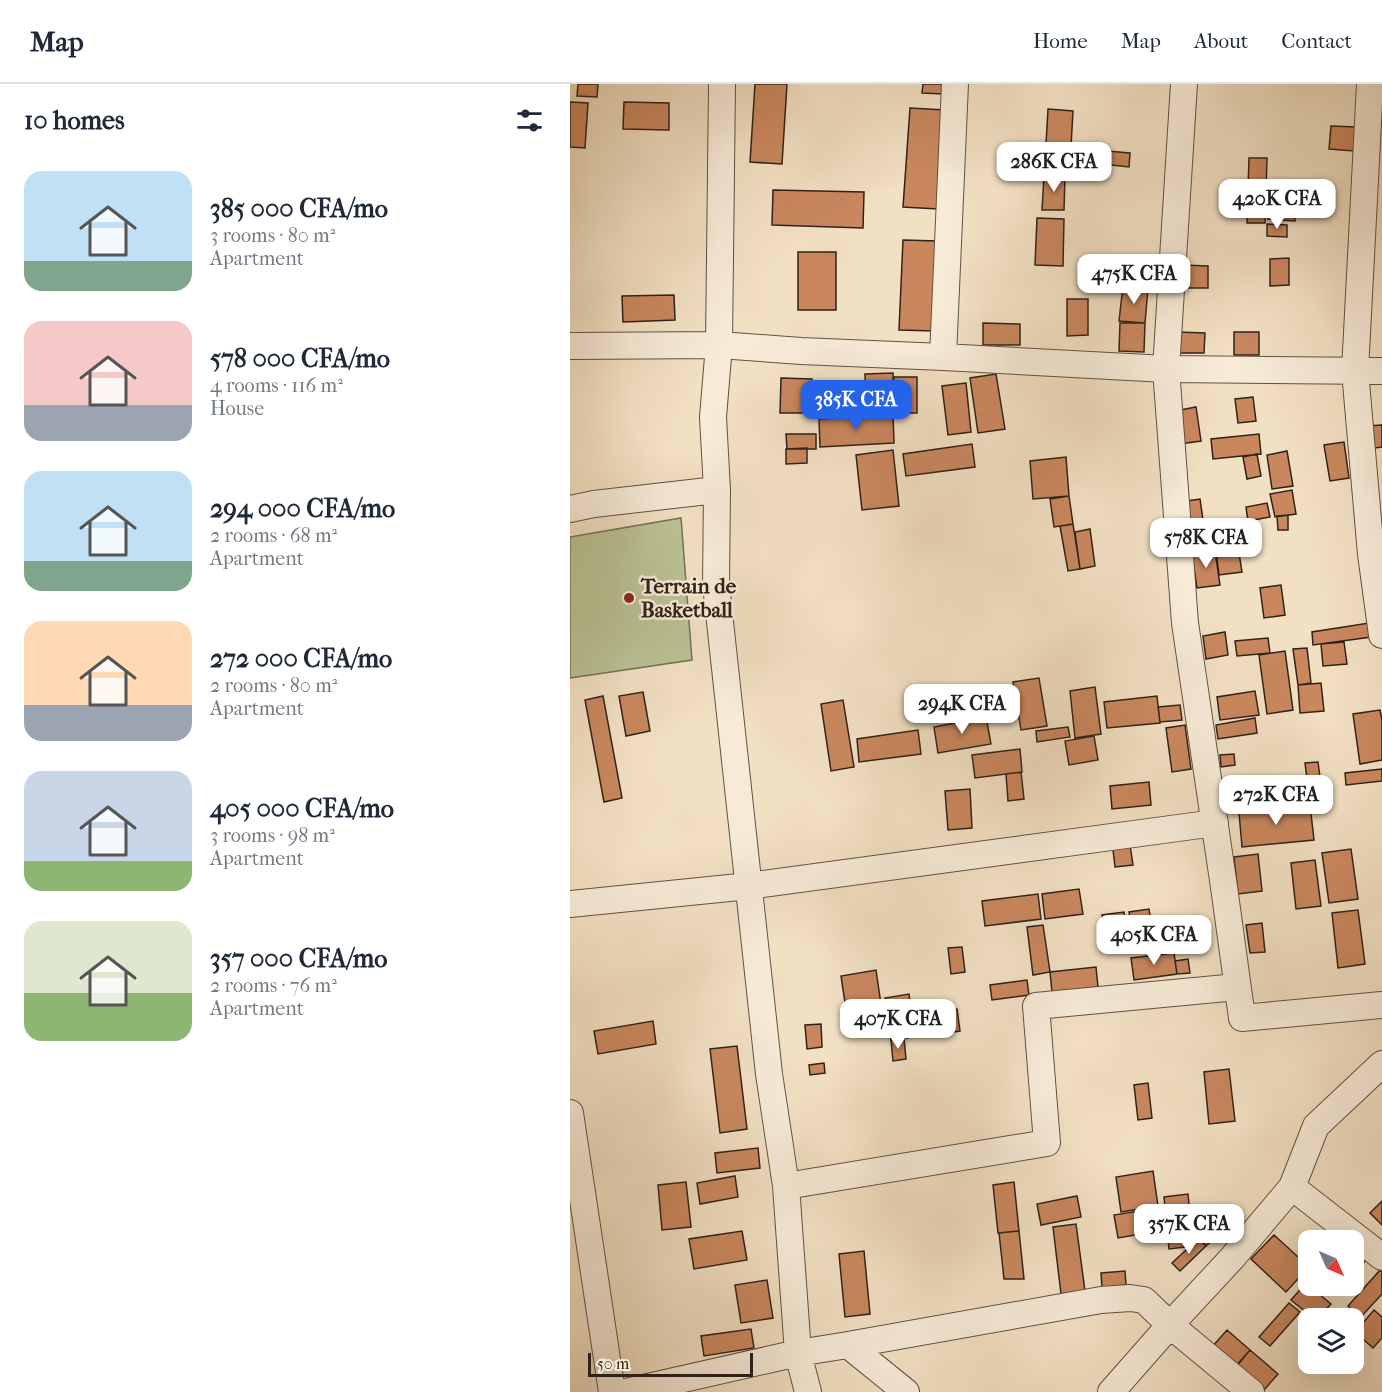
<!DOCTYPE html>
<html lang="en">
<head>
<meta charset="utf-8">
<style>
  body { margin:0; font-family:"IM FELL French Canon",serif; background:#f6f6f7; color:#1f2937; height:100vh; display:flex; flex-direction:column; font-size:22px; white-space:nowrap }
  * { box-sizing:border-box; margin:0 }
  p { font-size:20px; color:#747a83 }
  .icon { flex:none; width:33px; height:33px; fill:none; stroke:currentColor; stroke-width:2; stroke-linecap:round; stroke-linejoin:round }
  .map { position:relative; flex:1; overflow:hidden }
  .sheet { display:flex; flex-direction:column; background:#fff; width:570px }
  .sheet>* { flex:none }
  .needle { width:39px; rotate:135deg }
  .buttons { position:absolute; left:728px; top:1146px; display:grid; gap:12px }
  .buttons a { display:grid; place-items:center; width:66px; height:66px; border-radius:12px; background:#fff; box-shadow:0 6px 24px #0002; font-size:30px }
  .scale { position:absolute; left:18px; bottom:15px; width:165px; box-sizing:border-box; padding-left:6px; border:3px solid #2f2219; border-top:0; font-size:16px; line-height:21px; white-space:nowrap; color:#2f2219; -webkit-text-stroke:4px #f7ebd8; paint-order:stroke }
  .price { position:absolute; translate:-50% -51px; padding:0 14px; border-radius:12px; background:#fff; color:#222; font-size:20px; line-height:39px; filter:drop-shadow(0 2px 3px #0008) }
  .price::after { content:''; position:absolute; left:50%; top:36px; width:18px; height:14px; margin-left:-9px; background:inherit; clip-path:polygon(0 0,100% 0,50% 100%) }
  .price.selected { background:#2563eb; color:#fff }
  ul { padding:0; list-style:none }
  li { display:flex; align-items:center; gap:18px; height:150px; padding:0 24px }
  li span { display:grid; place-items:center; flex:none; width:168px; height:120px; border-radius:18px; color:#555 }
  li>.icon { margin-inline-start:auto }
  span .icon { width:72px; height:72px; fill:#fffc; stroke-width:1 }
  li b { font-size:26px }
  h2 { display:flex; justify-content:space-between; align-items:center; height:72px; padding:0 24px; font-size:26px }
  header { display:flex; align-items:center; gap:36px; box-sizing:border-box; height:84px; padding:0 30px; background:#fff; border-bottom:2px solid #e0e1e3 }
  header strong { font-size:28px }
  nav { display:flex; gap:33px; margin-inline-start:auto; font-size:21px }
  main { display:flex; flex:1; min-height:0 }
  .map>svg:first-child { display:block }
  .green { fill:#bac294; stroke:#747256; stroke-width:1.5 }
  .building { fill:#ca875e; stroke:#2f2219; stroke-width:1.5 }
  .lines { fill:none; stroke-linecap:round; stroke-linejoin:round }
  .minor-casing { stroke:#605244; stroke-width:28 }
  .minor { stroke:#f7ebd8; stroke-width:26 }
  .poi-dot { fill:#8f2418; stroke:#f7ebd8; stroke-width:2 }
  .labels { text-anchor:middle; stroke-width:5; stroke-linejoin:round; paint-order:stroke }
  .poi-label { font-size:21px; font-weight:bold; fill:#2f2219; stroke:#f7ebd8; text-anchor:start }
</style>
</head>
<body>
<header>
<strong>Map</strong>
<nav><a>Home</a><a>Map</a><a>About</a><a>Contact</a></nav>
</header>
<main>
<section class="sheet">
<h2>10 homes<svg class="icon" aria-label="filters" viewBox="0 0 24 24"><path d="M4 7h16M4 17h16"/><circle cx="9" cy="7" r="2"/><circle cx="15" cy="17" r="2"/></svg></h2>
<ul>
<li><span style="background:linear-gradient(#bfe0f5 75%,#7fa58c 0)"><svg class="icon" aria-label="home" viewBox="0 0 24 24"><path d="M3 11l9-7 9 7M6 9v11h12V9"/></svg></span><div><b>385 000 CFA/mo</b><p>3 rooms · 80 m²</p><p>Apartment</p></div></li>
<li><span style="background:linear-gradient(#f6c9c9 70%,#9aa5b1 0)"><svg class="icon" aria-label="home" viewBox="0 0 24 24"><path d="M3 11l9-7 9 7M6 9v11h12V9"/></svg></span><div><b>578 000 CFA/mo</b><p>4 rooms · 116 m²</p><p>House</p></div></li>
<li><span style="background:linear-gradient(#bfe0f5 75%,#7fa58c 0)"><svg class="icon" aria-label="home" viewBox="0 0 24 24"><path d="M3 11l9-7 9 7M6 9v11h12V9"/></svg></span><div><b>294 000 CFA/mo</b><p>2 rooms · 68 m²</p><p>Apartment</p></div></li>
<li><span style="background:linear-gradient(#ffd9b3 70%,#9aa5b1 0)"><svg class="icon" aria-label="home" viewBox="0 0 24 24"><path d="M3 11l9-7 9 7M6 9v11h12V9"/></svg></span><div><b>272 000 CFA/mo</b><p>2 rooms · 80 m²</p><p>Apartment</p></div></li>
<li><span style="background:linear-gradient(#c9d6e8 75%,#8fb573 0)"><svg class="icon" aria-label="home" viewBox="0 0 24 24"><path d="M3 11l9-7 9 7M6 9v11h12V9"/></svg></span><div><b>405 000 CFA/mo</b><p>3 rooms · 98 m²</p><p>Apartment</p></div></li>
<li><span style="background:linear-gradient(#dfe7d0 60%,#8fb573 0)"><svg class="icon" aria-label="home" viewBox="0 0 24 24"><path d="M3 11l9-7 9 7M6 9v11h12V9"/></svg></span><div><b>357 000 CFA/mo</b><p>2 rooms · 76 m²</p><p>Apartment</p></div></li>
</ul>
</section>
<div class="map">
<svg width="812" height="1308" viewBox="0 0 812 1308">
  <rect width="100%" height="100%" fill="#f2e0c3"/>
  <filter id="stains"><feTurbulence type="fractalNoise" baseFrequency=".00333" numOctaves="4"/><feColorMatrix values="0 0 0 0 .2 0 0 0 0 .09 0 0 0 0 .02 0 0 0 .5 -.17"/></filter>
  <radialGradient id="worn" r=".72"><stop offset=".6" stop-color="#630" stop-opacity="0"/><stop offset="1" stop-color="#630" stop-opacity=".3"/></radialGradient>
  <path class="green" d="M111 434 122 576 0 594V453Z"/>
  <path class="building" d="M8 0H28L27 13 7 12Z
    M185 0H217L212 80 180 78Z
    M353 0H375L374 10 352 9Z
    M0 18 18 19 15 64 0 63Z
    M54 18 99 19V46L53 45Z
    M340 24 375 26 368 125 333 123Z
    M478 25 503 27 501 62 476 60Z
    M761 42 786 43 784 67 759 65Z
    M525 66 560 69 559 83 524 79Z
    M679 74H697L695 139H677Z
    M474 92 495 93 494 126H472Z
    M700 100 727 101 725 137 698 135Z
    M203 106 294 108 293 144 202 141Z
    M467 134 494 135 493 182 465 181Z
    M697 140 717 141V153L697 152Z
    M333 156 368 157 365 247 329 246Z
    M228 168H266V226H228Z
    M719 174V201L700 202V175Z
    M612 181 638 182V204H611Z
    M553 202 578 204 575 239 549 237Z
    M104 211 105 236 53 238 52 212Z
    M497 215H518V251L497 252Z
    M413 239 450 240V261H413Z
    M550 239H575L574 268 549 267Z
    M607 248 635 249 634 269H606Z
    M664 248H689V271H664Z
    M323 289V327L296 328 295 290Z
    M426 290 435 345 408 349 400 294Z
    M324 293H347V329H323Z
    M211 294 242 295 241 329H210Z
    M396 299 401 348 378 351 372 302Z
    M683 313 686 337 668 339 665 315Z
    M626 323 631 357 610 360 605 327Z
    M323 331 324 359 250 363 249 335Z
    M812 341V363L797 365 796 342Z
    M216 350H246V365H217Z
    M689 350 691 370 643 375 641 355Z
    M774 358 779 394 760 397 754 361Z
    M402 360 405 383 336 392 333 370Z
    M237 364V379L216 380V365Z
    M323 366 329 422 292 426 286 371Z
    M717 367 723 402 702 405 697 371Z
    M687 370 691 392 677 395 673 373Z
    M496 373 499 412 463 415 460 377Z
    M722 406 726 430 705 433 700 410Z
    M499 412 503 440 484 443 480 415Z
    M630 415 634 443 620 445 617 417Z
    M697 419 700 433 678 437 676 423Z
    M718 431V446H708L707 432Z
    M503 440 510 485 498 487 490 442Z
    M520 445 525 482 510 485 505 448Z
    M667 456 672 488 649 491 645 459Z
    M645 467 650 501 627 504 622 470Z
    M711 501 715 531 694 534 690 504Z
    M799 539 801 553 743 561 742 548Z
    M655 548 658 571 636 575 633 552Z
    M698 554 700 569 667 572 665 557Z
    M774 558 777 580 753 582 751 560Z
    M737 564 741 599 728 601 723 565Z
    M715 567 723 626 697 630 689 571Z
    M469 594 477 642 451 646 443 598Z
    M751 599 754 627 730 629 728 601Z
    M525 603 531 650 505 654 500 607Z
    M685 607 689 631 650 636 647 613Z
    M73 608 80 647 56 652 49 612Z
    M33 612 52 714 34 718 15 616Z
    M587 612 590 639 537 644 534 618Z
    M273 616 284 683 261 687 251 620Z
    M610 621 612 636 590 638 588 623Z
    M810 626 812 636V676L790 680 783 630Z
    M416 633 421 660 368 669 364 643Z
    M685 634 687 649 648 655 646 641Z
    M615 641 621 685 602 688 596 644Z
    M498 643 500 653 467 658 466 647Z
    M348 646 351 670 289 678 287 655Z
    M524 652 528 676 499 681 495 657Z
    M450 665 452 688 405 694 402 671Z
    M664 670 665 681 651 683 650 671Z
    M748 678 750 693 737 695 735 679Z
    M812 685V697L776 701 775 689Z
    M451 688 454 715 438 717 436 690Z
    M735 694 737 710 714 713 712 697Z
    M579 698 581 721 542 725 540 702Z
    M400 705 402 744 378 746 375 707Z
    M740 721 744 756 672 763 669 729Z
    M559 754 563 781 545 783 542 757Z
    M781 765 788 815 759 819 752 769Z
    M688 770 692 807 668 810 664 773Z
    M745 776 751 822 726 825 721 779Z
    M509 805 513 830 475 835 472 810Z
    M468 810 471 835 415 842 412 817Z
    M579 825 585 862 564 865 559 828Z
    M788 826 795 880 768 884 762 829Z
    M554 828 559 863 538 867 532 831Z
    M692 839 695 868 680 869 676 841Z
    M473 841 480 888 463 891 457 843Z
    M392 863 395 888 381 890 378 864Z
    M604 869 607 890 564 896 561 874Z
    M618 875 620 889 607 890 605 877Z
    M526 883 528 903 482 908 480 888Z
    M306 886 312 927 277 932 271 892Z
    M457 896 459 911 422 916 420 901Z
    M339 910 341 925 317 929 315 914Z
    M387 925 390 947 321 956 318 934Z
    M83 937 86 960 28 970 24 947Z
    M251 940 252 963 237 965 235 941Z
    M334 955 336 975 323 977 321 956Z
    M167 962 177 1045 150 1049 140 965Z
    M254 979 255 989 240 991 239 981Z
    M659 985 665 1037 639 1040 634 988Z
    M578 999 582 1034 568 1036 564 1001Z
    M188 1064 190 1084 147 1089 145 1069Z
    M583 1087 588 1122 551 1128 546 1093Z
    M165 1092 168 1113 130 1120 127 1099Z
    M116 1098 121 1143 92 1146 88 1101Z
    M444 1098 449 1147 428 1149 423 1101Z
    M618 1110 623 1162 599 1165 594 1113Z
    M507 1112 511 1133 471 1141 467 1120Z
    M812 1117V1141L800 1129Z
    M592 1123 596 1146 548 1154 544 1131Z
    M652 1126 663 1137 636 1162 626 1152Z
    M506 1140 515 1207 491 1210 483 1143Z
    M172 1147 177 1176 124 1185 119 1155Z
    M449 1147 454 1195H434L429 1149Z
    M704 1151 738 1182V1184L716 1208 681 1175Z
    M629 1154 636 1162 610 1187 602 1179Z
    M294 1167 300 1230 275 1233 269 1170Z
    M789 1167 797 1175 783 1190V1173Z
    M810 1186 812 1188V1210L790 1234 778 1222Z
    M555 1187 556 1201 532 1204 531 1189Z
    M197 1196 203 1234 171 1239 165 1201Z
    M736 1199 761 1220 748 1234H743L721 1216Z
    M719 1219 730 1228 700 1262 689 1253Z
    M804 1226 812 1233V1254L803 1264 785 1248Z
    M181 1245 184 1264 134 1272 131 1252Z
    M657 1246 680 1266 665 1283 642 1263Z
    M680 1266 708 1290 694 1306 666 1283Z"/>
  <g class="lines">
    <g class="minor-casing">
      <path id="minor" d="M152 0 149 261 143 333 147 406 146 501 199 990 216 1102 228 1269 238 1308
        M614 0 596 285 615 539 654 803 672 934 812 921
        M800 0 785 287 801 470 812 551
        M0 262 149 261 231 267 373 273 596 285 812 287
        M373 273 385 0
        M0 425 24 420 147 406
        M0 820 179 802 645 739
        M0 1029 42 1308
        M216 1102 477 1059 466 922 667 903
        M722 1103 812 1173
        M278 1261 531 1216 560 1214 574 1216 600 1241 681 1308
        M56 1308 228 1269 278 1261 336 1308
        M541 1308 600 1241 663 1173 722 1103 746 1042 812 980"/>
    </g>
    <use href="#minor" class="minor"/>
  </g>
  <circle class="poi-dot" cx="59" cy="514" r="6"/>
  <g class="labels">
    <g class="poi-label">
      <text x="71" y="509">Terrain de<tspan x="71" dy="24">Basketball</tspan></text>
    </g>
  </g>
  <rect width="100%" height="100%" filter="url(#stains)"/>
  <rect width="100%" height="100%" fill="url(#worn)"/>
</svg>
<div class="buttons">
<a><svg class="needle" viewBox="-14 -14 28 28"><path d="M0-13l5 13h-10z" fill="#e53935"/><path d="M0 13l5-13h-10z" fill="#747a83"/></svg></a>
<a><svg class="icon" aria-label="layers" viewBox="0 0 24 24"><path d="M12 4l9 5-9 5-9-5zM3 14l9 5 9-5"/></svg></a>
</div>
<div class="scale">50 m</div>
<b class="price" style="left:484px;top:109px">286K CFA</b>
<b class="price" style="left:707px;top:146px">420K CFA</b>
<b class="price" style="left:564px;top:221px">475K CFA</b>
<b class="price selected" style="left:286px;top:347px">385K CFA</b>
<b class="price" style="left:636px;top:485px">578K CFA</b>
<b class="price" style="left:392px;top:651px">294K CFA</b>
<b class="price" style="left:706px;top:742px">272K CFA</b>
<b class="price" style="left:584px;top:882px">405K CFA</b>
<b class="price" style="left:328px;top:966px">407K CFA</b>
<b class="price" style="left:619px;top:1171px">357K CFA</b>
</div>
</main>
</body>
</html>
